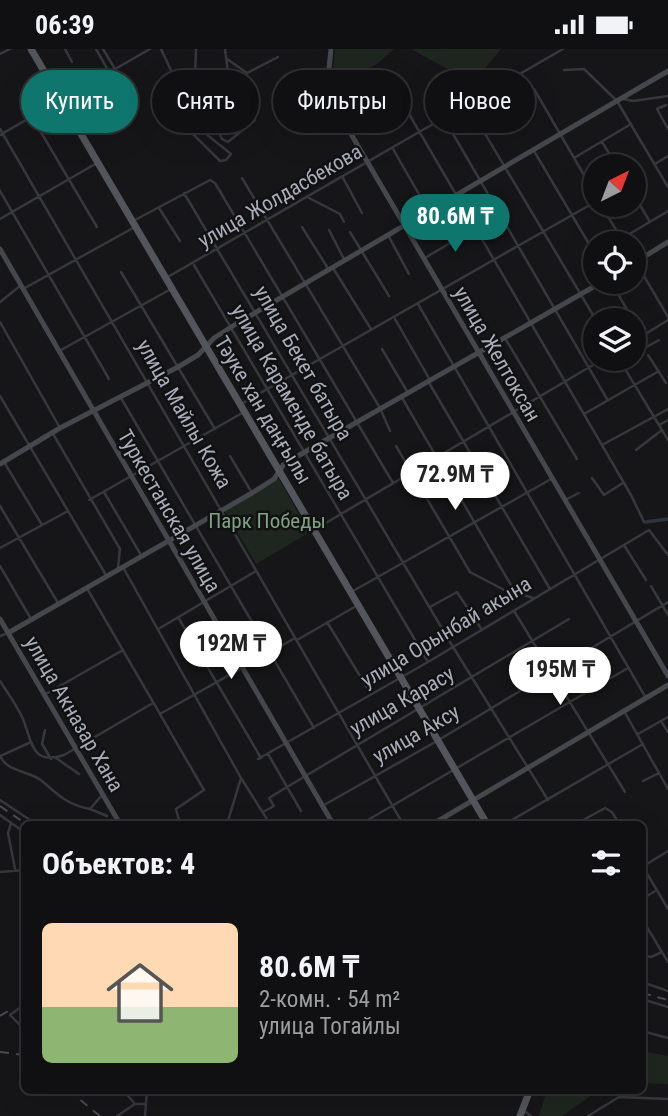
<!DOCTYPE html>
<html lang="ru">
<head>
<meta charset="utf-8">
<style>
  body { margin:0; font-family:"Roboto Condensed",sans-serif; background:#19191b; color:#f1f3f6; height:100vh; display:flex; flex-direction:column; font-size:26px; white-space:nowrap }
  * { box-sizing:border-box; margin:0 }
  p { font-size:23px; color:#9c9d9f }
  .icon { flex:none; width:38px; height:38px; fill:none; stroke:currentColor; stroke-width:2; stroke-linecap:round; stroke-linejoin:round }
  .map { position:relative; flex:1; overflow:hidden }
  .panel { position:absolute; left:21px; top:772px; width:625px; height:273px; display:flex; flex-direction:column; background:#101012; border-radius:10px; box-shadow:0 7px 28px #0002,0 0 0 2px #303032 }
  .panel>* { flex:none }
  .banner { position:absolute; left:21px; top:21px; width:626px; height:63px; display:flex; gap:14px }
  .needle { width:46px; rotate:42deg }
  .controls { position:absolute; left:583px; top:105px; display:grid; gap:14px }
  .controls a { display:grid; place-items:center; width:63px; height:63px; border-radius:50%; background:#101012; box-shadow:0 7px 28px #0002,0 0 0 2px #303032; font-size:35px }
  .price { position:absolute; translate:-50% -60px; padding:0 16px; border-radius:24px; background:#fff; color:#222; font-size:23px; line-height:46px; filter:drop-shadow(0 2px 4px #0008) }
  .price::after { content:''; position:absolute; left:50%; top:42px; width:21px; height:16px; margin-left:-10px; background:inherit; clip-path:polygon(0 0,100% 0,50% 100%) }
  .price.selected { background:#0f766e; color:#fff }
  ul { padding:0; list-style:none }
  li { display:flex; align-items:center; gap:21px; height:175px; padding:0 21px }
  li span { display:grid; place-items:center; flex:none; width:196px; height:140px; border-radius:10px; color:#555 }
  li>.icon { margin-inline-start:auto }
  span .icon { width:84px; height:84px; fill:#fffc; stroke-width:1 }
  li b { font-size:30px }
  h2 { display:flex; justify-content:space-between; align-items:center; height:84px; padding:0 21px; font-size:30px }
  .tag { padding:0 24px; border-radius:32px; background:#101012; box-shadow:0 7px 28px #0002,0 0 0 2px #303032; font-size:24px; line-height:63px }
  .tag.selected { background:#0f766e; color:#fff }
  .status { display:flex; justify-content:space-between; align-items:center; height:49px; padding:0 35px; background:#101012; direction:ltr }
  .status svg { height:19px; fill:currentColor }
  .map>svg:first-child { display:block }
  .green { fill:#1e261f }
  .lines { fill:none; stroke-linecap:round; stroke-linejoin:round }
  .canal { stroke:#2c353c; stroke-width:3.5 }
  .street { stroke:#37383d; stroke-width:2.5 }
  .secondary { stroke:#45474d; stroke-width:5 }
  .primary { stroke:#53555c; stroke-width:7 }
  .rail { stroke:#4a4c52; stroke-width:2; stroke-dasharray:9 7; stroke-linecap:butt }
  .labels { text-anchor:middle; stroke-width:5; stroke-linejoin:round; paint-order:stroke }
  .street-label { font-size:21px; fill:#a8adb8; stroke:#111113 }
  .park-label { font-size:21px; fill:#7fa381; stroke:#111113 }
</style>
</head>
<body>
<div class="status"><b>06:39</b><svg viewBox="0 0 49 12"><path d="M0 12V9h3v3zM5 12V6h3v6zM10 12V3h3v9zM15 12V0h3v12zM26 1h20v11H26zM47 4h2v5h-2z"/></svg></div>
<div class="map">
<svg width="668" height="1067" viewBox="0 0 668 1067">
  <rect width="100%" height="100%" fill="#161618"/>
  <path class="green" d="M335 0H394L378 14 331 42Z
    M411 0H501L473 34Z
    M278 429 310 483 256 515 224 461Z
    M642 1002 668 1007V1035L642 1034Z
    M547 1041H599L562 1067H539Z"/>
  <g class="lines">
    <path class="canal" d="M646 473 668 470"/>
    <path class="street" d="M65 0 72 13
      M96 0 109 23
      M103 0 115 20
      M161 0 177 34 181 69 193 85 220 112 226 111 231 105 185 68 183 42 177 34
      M225 0 232 54 210 65 222 90 228 93 255 71 241 50 232 47
      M0 5 10 0
      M227 10 247 24 278 8
      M564 21 584 20 617 52 668 138
      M534 40 595 145
      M184 41 195 27 196 0
      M459 41 596 271
      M624 50 633 52 668 47
      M666 56 657 60 668 80
      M370 58 364 45 365 40 381 31 391 34 631 446 644 473
      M32 68 97 178
      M445 71 607 350
      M0 80 403 775
      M0 86 150 0
      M602 93 617 117
      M393 100 428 161
      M534 102 595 205
      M574 109 631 75
      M655 115 668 107
      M242 129 380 359 390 382
      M343 129 362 164
      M0 142 109 330
      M184 144 453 598 548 751
      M634 146 650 173
      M309 149 340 165 344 173
      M601 156 624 194
      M159 159 180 192
      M0 170 97 114
      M135 171 210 131 215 134 393 434
      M302 178 329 221
      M329 181 345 212
      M350 183 389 247
      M388 186 409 225
      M621 190 668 162
      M423 210 474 180
      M634 210 668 268
      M194 216 428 613
      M333 219 371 280
      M121 223 215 380
      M166 229 563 0
      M611 233 633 271
      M23 240 133 179
      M0 253 20 237
      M418 255 646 649
      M395 270 430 331
      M634 272 642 287
      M0 273 60 379
      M505 289 577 410
      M634 292 668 271
      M382 300 408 344
      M61 301 171 240
      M634 305 659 291
      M648 306 666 334
      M619 310 668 391
      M428 332 550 540
      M0 347 106 526
      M401 347 515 543 533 549
      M121 349 314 679
      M241 355 595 153
      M584 365 659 322
      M659 376 668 371
      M52 383 120 500 118 519
      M602 396 668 360
      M396 397 470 523 508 543H515
      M636 401 662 381
      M230 407 252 444
      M4 413 42 476
      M592 429 604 446 623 434
      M104 443 141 506
      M567 450 579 444
      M89 451 244 363
      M0 457 58 554
      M314 481 603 310
      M624 496 646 531
      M0 499 68 462
      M0 517 31 570
      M124 520 241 729 270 775
      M651 537 668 566
      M88 541 204 741 176 760 180 775
      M353 542 551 430
      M430 558 457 543 482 581
      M514 562 625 743
      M178 568 261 709
      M327 573 371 645
      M160 579 256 522
      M0 587 8 584
      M297 591 358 556
      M0 632C8 645 17 656 23 670 32 692 31 717 64 706L153 654
      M44 646 123 601
      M624 662 668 740
      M160 665 295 589
      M661 672 668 683
      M45 681 42 695 51 710
      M638 685 668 668
      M268 705 301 762
      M0 707C7 723 30 722 42 732 58 746 68 756 90 760L103 745
      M0 707 29 694
      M56 709 79 725
      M258 710 428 613 649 481 668 506
      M643 732 659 724
      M0 751 36 775
      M324 756 437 692 668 553
      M90 760 107 767
      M263 763 274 757 269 749 287 738 569 570
      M0 766 24 783
      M11 774 8 784 15 820
      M227 775 241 729
      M361 775 628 619
      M505 775 643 695
      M576 775 605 759 612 763 619 775
      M642 816 668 860
      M642 818 668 802
      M0 823 24 821
      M642 850 657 841
      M642 870 668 913
      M642 906 651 908 662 903
      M642 933 668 942
      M642 950 668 958
      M24 956 10 966 24 980
      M642 982 668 989
      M123 1041 135 1055
      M526 1063 531 1067
      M117 1067 135 1055H146
      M145 1067 147 1041
      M588 1067 619 1048 668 1050"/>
    <path class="secondary" d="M331 0 327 39 330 49 668 627
      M0 200 333 775
      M634 214 668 193
      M0 415 60 379 178 318 198 306 214 289 236 275 668 22
      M0 570 120 775
      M8 584 252 444 274 430 284 415 303 404 602 233
      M433 775 668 636"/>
    <path class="primary" d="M31 0 487 775
      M520 1067 530 1041"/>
    <path class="rail" d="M0 757 26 775
      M642 944 668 951
      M0 967 8 962
      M0 1003 24 1006
      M68 1041 100 1067"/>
  </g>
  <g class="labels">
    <g class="street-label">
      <text transform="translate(280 147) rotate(-30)" y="7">улица Жолдасбекова</text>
      <text transform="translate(497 305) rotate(60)" y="7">улица Желтоксан</text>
      <text transform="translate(303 314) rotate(60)" y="7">улица Бекет батыра</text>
      <text transform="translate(292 353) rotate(60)" y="7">улица Караменде батыра</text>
      <text transform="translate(263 361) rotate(59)" y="7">Тәуке хан даңғылы</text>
      <text transform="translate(184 365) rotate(60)" y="7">улица Майлы Кожа</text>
      <text transform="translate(169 462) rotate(60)" y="7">Туркестанская улица</text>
      <text transform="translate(446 583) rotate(-31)" y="7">улица Орынбай акына</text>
      <text transform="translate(402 652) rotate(-30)" y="7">улица Карасу</text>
      <text transform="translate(74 665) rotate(60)" y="7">улица Акназар Хана</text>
      <text transform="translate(416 685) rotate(-30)" y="7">улица Аксу</text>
    </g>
    <g class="park-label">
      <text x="267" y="479">Парк Победы</text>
    </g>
  </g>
</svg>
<div class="controls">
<a><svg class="needle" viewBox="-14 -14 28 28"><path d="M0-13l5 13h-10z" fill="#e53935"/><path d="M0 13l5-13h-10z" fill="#9c9d9f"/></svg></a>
<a><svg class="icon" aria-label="locate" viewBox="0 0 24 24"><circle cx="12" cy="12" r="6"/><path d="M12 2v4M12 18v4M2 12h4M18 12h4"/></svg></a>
<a><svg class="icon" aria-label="layers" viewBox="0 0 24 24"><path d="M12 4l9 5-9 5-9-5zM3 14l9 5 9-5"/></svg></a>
</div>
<b class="price selected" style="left:455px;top:205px">80.6M ₸</b>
<b class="price" style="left:455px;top:463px">72.9M ₸</b>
<b class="price" style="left:231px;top:632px">192M ₸</b>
<b class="price" style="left:560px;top:658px">195M ₸</b>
<div class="banner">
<a class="tag selected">Купить</a>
<a class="tag">Снять</a>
<a class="tag">Фильтры</a>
<a class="tag">Новое</a>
</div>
<section class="panel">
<h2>Объектов: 4<svg class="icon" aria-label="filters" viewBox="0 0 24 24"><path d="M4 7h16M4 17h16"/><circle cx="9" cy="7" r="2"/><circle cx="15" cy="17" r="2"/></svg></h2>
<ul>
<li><span style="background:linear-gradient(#ffd9b3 60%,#8fb573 0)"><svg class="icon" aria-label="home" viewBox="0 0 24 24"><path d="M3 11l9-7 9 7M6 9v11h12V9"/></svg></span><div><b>80.6M ₸</b><p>2-комн. · 54 m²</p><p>улица Тогайлы</p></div></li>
</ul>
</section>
</div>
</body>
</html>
